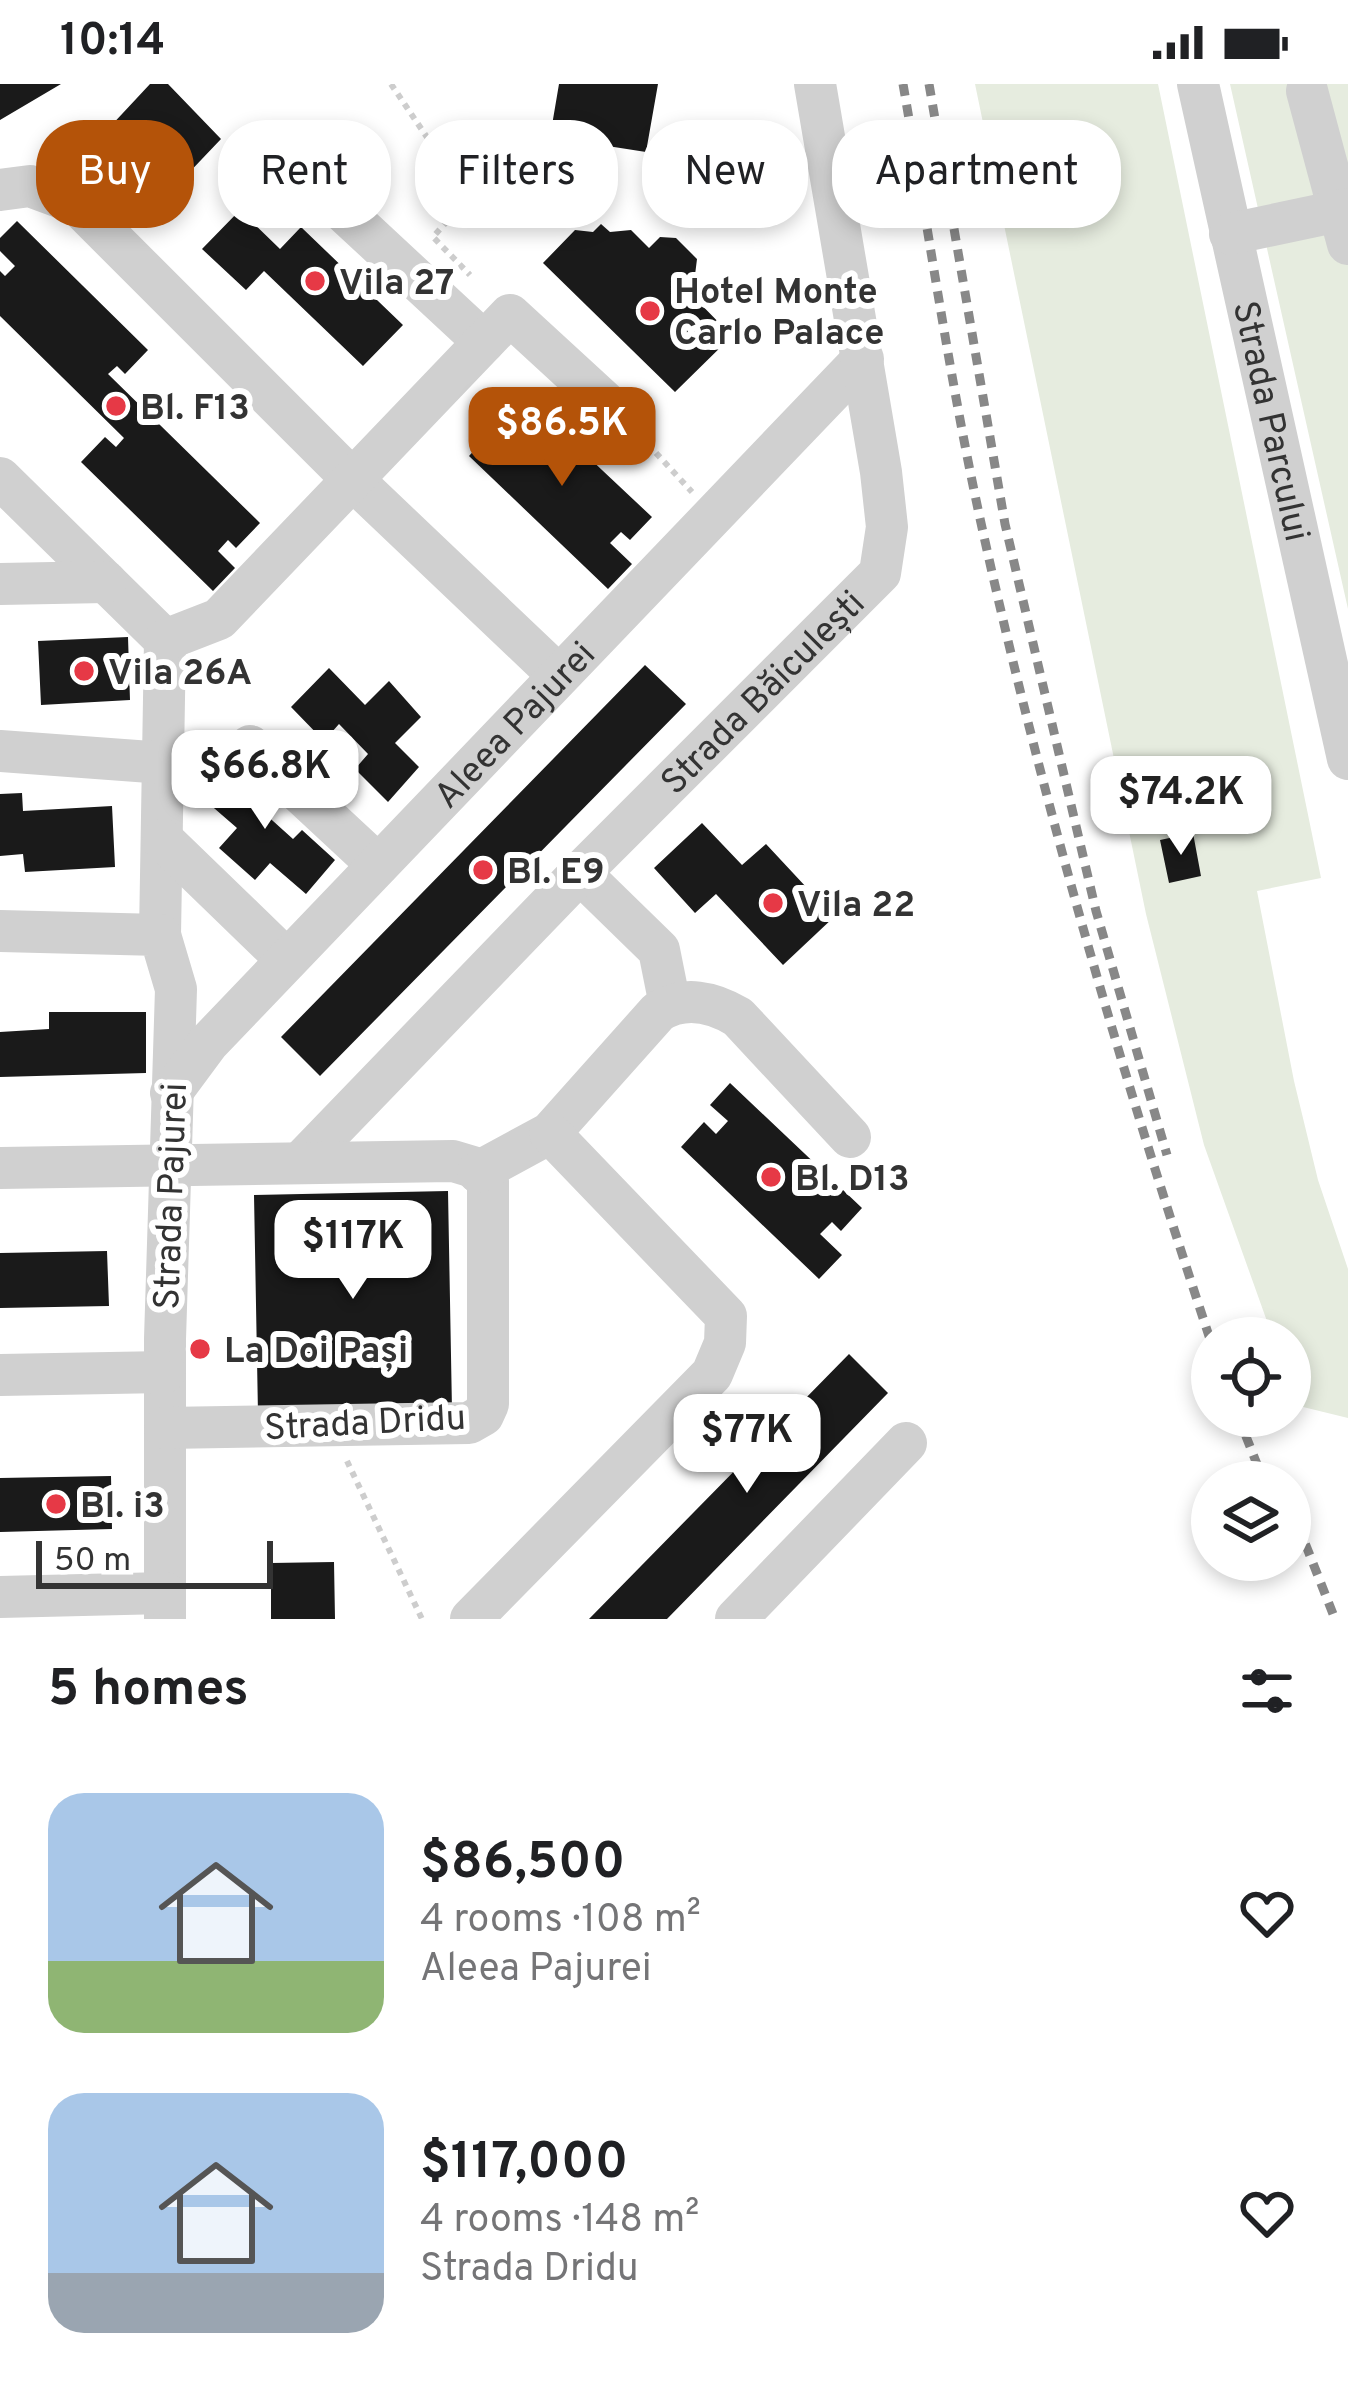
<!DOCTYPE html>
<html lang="en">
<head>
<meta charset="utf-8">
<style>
  body { margin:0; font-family:Overpass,sans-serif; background:#f6f6f6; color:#202124; height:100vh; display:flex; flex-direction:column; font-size:45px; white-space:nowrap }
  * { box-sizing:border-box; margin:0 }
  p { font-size:39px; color:#757577 }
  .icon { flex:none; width:66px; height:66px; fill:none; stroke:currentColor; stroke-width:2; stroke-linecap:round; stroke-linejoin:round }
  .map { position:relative; height:1535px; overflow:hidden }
  .side { display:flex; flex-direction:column; background:#fff; flex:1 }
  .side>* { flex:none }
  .banner { position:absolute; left:36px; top:36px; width:1278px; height:108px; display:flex; gap:24px }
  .buttons { position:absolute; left:1191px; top:1233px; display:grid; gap:24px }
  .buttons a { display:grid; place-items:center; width:120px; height:120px; border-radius:50%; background:#fff; box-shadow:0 6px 18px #0003; font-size:60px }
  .scale { position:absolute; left:36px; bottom:30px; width:237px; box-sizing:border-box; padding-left:12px; border:6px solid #333; border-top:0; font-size:33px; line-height:42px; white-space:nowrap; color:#333; -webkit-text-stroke:9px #fff; paint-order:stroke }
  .price { position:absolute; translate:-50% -102px; padding:0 27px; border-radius:24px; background:#fff; color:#222; font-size:39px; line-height:78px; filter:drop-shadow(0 3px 6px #0008) }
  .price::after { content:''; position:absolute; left:50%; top:72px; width:36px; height:27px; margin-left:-18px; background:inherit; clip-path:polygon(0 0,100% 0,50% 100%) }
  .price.active { background:#b45309; color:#fff }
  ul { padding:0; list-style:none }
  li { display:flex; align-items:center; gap:36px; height:300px; padding:0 48px }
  li span { display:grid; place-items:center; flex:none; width:336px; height:240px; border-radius:36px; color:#555 }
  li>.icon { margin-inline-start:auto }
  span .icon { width:144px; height:144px; fill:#fffc; stroke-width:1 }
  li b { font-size:51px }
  h2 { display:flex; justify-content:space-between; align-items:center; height:144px; padding:0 48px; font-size:51px }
  .tag { padding:0 42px; border-radius:48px; background:#fff; box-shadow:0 6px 18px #0003; font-size:42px; line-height:108px }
  .tag.active { background:#b45309; color:#fff }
  .status { display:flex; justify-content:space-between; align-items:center; height:84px; padding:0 60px; background:#fff; direction:ltr }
  .status svg { height:33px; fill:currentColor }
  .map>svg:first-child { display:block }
  .green { fill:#e6ecdf }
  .building { fill:#1a1a1a }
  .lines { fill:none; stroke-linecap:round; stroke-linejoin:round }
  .path { stroke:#cdcdcd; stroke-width:6; stroke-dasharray:6 6; stroke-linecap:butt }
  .minor { stroke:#d0d0d0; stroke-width:42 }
  .rail { stroke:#888; stroke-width:9; stroke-dasharray:12 9; stroke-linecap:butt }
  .poi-dot { fill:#e63946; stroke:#fff; stroke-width:4.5 }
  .labels { text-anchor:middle; stroke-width:12; stroke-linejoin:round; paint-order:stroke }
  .poi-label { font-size:36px; font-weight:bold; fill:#333; stroke:#fff; text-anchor:start }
  .street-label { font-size:36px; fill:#333; stroke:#fff }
</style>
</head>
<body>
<div class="status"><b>10:14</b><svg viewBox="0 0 49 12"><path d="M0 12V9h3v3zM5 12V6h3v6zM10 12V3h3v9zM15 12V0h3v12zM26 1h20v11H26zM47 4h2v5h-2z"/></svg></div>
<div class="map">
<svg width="1348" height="1535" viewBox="0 0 1348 1535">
  <rect width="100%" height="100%" fill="#fff"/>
  <path class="green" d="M975 0H1158L1321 794 1257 807 1294 997 1318 1096 1348 1185V1334L1299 1322 1290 1298V1254H1273L1204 1061 1146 830Z
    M1230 0H1348V525Z"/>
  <path class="building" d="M0 0H61L0 36Z
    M150 0H168L221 55 143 137 80 75Z
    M559 0H658L646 68 550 53Z
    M240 126 280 165 301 143 403 241 363 282 264 187 246 206 202 165Z
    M17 137 148 266 125 290 117 282 108 290 260 439 236 464 228 456 218 467 235 484 213 507 81 378 105 353 116 363 124 354 0 232V187L5 192 15 182 0 167V154Z
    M601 140 610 148 631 146 649 164 660 153 676 154 697 175 695 191 683 202 732 252 675 308 543 179 575 146 593 148Z
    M519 308 652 433 630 456 621 448 610 459 632 480 608 505 469 372 492 347 504 359 516 346 498 330Z
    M128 553 130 616 41 621 38 557Z
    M645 581 686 620 320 992 281 953Z
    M329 584 365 621 389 597 421 633 395 659 419 683 388 718 355 685 368 670 339 640 324 657 291 623Z
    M244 675 281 707 263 728 293 755 302 746 335 776 306 810 270 779 255 796 219 764 237 744 207 718Z
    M22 709 23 727 112 722 115 783 25 788 23 770 0 772V710Z
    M702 739 742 781 766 760 834 833 783 881 716 810 695 829 654 784Z
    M1193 749 1201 792 1169 799 1160 756Z
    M49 928H146V989L0 993V948L49 945Z
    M730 999 862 1124 841 1147 832 1138 820 1150 842 1171 819 1195 681 1063 704 1038 716 1050 728 1037 710 1021Z
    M448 1107 452 1326 258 1330 254 1111Z
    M107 1167 109 1222 0 1224V1169Z
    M849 1270 888 1309 844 1354 667 1535H589Z
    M111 1392 112 1445 0 1448V1394Z
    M334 1478 335 1535H271V1479Z"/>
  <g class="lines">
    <path class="path" d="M391 0 468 114 433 153 470 191
      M656 369 692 408
      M347 1377 422 1535"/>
    <g class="minor">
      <path id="s1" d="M1198 0 1348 675"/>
      <path d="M1307 7 1348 160"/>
      <path d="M317 103 484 258"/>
      <path d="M0 106 30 102 76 119 352 395 557 590"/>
      <path d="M1230 150 1348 125"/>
      <path d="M0 394 165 556 160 851"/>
      <path d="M0 500 106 498"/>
      <path d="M165 556 219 535 510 231 633 344"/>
      <path d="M250 662 378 781"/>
      <path d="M0 667 164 679"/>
      <path d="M163 756 287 876"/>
      <path d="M580 789 659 866 670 921"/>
      <path d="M0 847 160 851 176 905 165 1255V1535"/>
      <path id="s2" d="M171 1009 208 959 863 275"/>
      <path id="s3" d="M300 1079 580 789 880 489 887 443 881 388 815 0"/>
      <path d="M0 1084 453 1077 473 1083 488 1097V1320L483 1331 469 1339 165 1344"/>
      <path d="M478 1088 550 1049 658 928C684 911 713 918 738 933L850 1053"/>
      <path d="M0 1291 165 1288"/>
      <path d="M0 1513 165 1509"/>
      <path d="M471 1535 712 1290 725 1259 726 1232 550 1049"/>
      <path d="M736 1535 906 1359"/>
    </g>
    <path class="rail" d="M903 0C929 149 950 300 983 448 1044 724 1123 994 1212 1261
      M929 0 1005 440 1096 827 1167 1071
      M1238 1332 1264 1398
      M1290 1421 1335 1535"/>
  </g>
  <g class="poi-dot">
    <circle cx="315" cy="197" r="12"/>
    <circle cx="650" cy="227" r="12"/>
    <circle cx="116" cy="322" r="12"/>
    <circle cx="84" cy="587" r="12"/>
    <circle cx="483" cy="786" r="12"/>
    <circle cx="773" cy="819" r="12"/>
    <circle cx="771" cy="1093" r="12"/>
    <circle cx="200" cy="1265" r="12"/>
    <circle cx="56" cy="1420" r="12"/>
  </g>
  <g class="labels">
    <g class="poi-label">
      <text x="339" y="210">Vila 27</text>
      <text x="674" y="219">Hotel Monte<tspan x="674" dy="41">Carlo Palace</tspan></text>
      <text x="140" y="335">Bl. F13</text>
      <text x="108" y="600">Vila 26A</text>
      <text x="507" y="799">Bl. E9</text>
      <text x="797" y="832">Vila 22</text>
      <text x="795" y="1106">Bl. D13</text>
      <text x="224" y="1278">La Doi Pași</text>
      <text x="80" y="1433">Bl. i3</text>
    </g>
    <g class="street-label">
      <text dy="13" stroke="none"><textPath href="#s1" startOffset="345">Strada Parcului</textPath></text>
      <text dy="13" stroke="none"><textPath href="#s3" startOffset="660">Strada Băiculești</textPath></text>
      <text dy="13" stroke="none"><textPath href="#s2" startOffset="504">Aleea Pajurei</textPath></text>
      <text transform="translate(169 1112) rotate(-88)" y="13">Strada Pajurei</text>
      <text transform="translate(365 1337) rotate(-3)" y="13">Strada Dridu</text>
    </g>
  </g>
</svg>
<div class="buttons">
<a><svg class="icon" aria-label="locate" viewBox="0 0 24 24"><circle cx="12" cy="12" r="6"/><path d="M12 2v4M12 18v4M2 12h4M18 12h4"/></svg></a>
<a><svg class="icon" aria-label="layers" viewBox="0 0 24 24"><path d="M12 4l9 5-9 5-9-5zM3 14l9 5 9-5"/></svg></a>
</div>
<div class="scale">50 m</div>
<b class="price active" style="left:562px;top:405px">$86.5K</b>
<b class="price" style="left:265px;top:748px">$66.8K</b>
<b class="price" style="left:1181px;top:774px">$74.2K</b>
<b class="price" style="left:353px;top:1218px">$117K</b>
<b class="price" style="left:747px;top:1412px">$77K</b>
<div class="banner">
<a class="tag active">Buy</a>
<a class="tag">Rent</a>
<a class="tag">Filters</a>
<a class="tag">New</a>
<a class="tag">Apartment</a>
</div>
</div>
<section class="side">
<h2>5 homes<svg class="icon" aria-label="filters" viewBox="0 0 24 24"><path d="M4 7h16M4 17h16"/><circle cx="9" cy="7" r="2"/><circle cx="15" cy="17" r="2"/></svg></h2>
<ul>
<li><span style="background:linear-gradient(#a9c7e8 70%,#8fb573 0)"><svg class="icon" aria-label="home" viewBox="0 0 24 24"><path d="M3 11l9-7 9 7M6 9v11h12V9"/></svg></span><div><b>$86,500</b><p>4 rooms · 108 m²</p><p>Aleea Pajurei</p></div><svg class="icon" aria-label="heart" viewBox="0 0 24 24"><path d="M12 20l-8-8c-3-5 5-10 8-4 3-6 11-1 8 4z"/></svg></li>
<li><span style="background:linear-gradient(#a9c7e8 75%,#9aa5b1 0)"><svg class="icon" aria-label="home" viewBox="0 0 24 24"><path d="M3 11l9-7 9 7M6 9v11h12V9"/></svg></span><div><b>$117,000</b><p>4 rooms · 148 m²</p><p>Strada Dridu</p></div><svg class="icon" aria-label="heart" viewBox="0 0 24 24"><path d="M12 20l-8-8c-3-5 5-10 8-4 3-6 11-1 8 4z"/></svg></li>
</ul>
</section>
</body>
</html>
